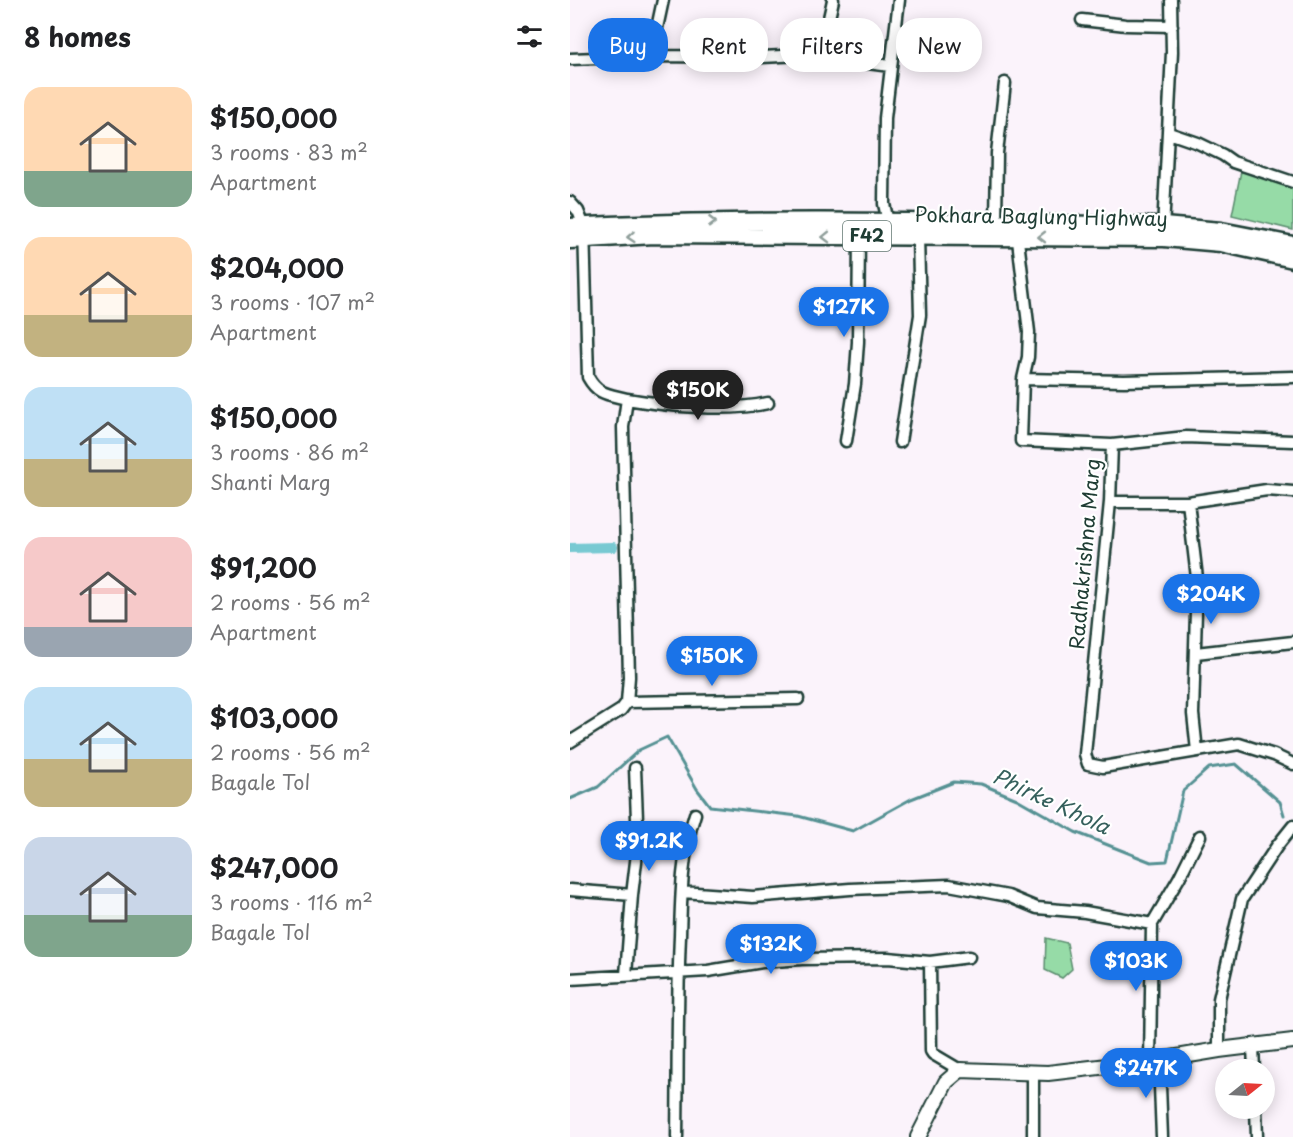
<!DOCTYPE html>
<html lang="en">
<head>
<meta charset="utf-8">
<style>
  body { margin:0; font-family:"Playpen Sans",sans-serif; background:#f6f6f6; color:#202124; height:100vh; display:flex; flex-direction:column; font-size:22px; white-space:nowrap }
  * { box-sizing:border-box; margin:0 }
  p { font-size:20px; color:#757577 }
  .icon { flex:none; width:33px; height:33px; fill:none; stroke:currentColor; stroke-width:2; stroke-linecap:round; stroke-linejoin:round }
  .map { position:relative; flex:1; overflow:hidden }
  .sheet { display:flex; flex-direction:column; background:#fff; width:570px }
  .sheet>* { flex:none }
  .hud { position:absolute; left:18px; top:18px; width:570px; height:54px; display:flex; gap:12px }
  .needle { width:39px; rotate:72deg }
  .fabs { position:absolute; left:645px; top:1059px; display:grid; gap:12px }
  .fabs a { display:grid; place-items:center; width:60px; height:60px; border-radius:50%; background:#fff; box-shadow:0 3px 15px #0003; font-size:30px }
  .price { position:absolute; translate:-50% -51px; padding:0 14px; border-radius:21px; background:#1a73e8; color:#fff; font-size:20px; line-height:39px; filter:drop-shadow(0 2px 3px #0008) }
  .price::after { content:''; position:absolute; left:50%; top:36px; width:18px; height:14px; margin-left:-9px; background:inherit; clip-path:polygon(0 0,100% 0,50% 100%) }
  .price.current { background:#222; color:#fff }
  ul { padding:0; list-style:none }
  li { display:flex; align-items:center; gap:18px; height:150px; padding:0 24px }
  li span { display:grid; place-items:center; flex:none; width:168px; height:120px; border-radius:18px; color:#555 }
  li>.icon { margin-inline-start:auto }
  span .icon { width:72px; height:72px; fill:#fffc; stroke-width:1 }
  li b { font-size:26px }
  h2 { display:flex; justify-content:space-between; align-items:center; height:72px; padding:0 24px; font-size:26px }
  .pill { padding:0 21px; border-radius:24px; background:#fff; box-shadow:0 3px 15px #0003; font-size:21px; line-height:54px }
  .pill.current { background:#1a73e8; color:#fff }
  main { display:flex; flex:1; min-height:0 }
  .map>svg:first-child { display:block }
  .green { fill:#96dba7; stroke:#5a8c6e; stroke-width:1.5 }
  .lines { fill:none; stroke-linecap:round; stroke-linejoin:round }
  .stream { stroke:#549193; stroke-width:3 }
  .canal { stroke:#78c9d2; stroke-width:10 }
  .minor-casing { stroke:#1f3d34; stroke-width:15 }
  .secondary-casing { stroke:#1f3d34; stroke-width:18 }
  .trunk-casing { stroke:#1f3d34; stroke-width:21 }
  .minor { stroke:#fff; stroke-width:10 }
  .secondary { stroke:#fff; stroke-width:14 }
  .trunk { stroke:#fff; stroke-width:16 }
  .oneway { stroke:#8f9e9a }
  .labels { text-anchor:middle; stroke-width:4.5; stroke-linejoin:round; paint-order:stroke }
  .shield { fill:#fff; stroke:#627771; stroke-width:1.5 }
  .shield-label { font-size:18px; font-weight:bold; fill:#1f3d34 }
  .street-label { font-size:20px; fill:#1f3d34; stroke:#fff }
  .water-label { font-size:21px; font-style:italic; fill:#35605c; stroke:#fff }
</style>
</head>
<body>
<main>
<section class="sheet">
<h2>8 homes<svg class="icon" aria-label="filters" viewBox="0 0 24 24"><path d="M4 7h16M4 17h16"/><circle cx="9" cy="7" r="2"/><circle cx="15" cy="17" r="2"/></svg></h2>
<ul>
<li><span style="background:linear-gradient(#ffd9b3 70%,#7fa58c 0)"><svg class="icon" aria-label="home" viewBox="0 0 24 24"><path d="M3 11l9-7 9 7M6 9v11h12V9"/></svg></span><div><b>$150,000</b><p>3 rooms · 83 m²</p><p>Apartment</p></div></li>
<li><span style="background:linear-gradient(#ffd9b3 65%,#c2b280 0)"><svg class="icon" aria-label="home" viewBox="0 0 24 24"><path d="M3 11l9-7 9 7M6 9v11h12V9"/></svg></span><div><b>$204,000</b><p>3 rooms · 107 m²</p><p>Apartment</p></div></li>
<li><span style="background:linear-gradient(#bfe0f5 60%,#c2b280 0)"><svg class="icon" aria-label="home" viewBox="0 0 24 24"><path d="M3 11l9-7 9 7M6 9v11h12V9"/></svg></span><div><b>$150,000</b><p>3 rooms · 86 m²</p><p>Shanti Marg</p></div></li>
<li><span style="background:linear-gradient(#f6c9c9 75%,#9aa5b1 0)"><svg class="icon" aria-label="home" viewBox="0 0 24 24"><path d="M3 11l9-7 9 7M6 9v11h12V9"/></svg></span><div><b>$91,200</b><p>2 rooms · 56 m²</p><p>Apartment</p></div></li>
<li><span style="background:linear-gradient(#bfe0f5 60%,#c2b280 0)"><svg class="icon" aria-label="home" viewBox="0 0 24 24"><path d="M3 11l9-7 9 7M6 9v11h12V9"/></svg></span><div><b>$103,000</b><p>2 rooms · 56 m²</p><p>Bagale Tol</p></div></li>
<li><span style="background:linear-gradient(#c9d6e8 65%,#7fa58c 0)"><svg class="icon" aria-label="home" viewBox="0 0 24 24"><path d="M3 11l9-7 9 7M6 9v11h12V9"/></svg></span><div><b>$247,000</b><p>3 rooms · 116 m²</p><p>Bagale Tol</p></div></li>
</ul>
</section>
<div class="map">
<svg width="723" height="1137" viewBox="0 0 723 1137">
  <rect width="100%" height="100%" fill="#fbf3fb"/>
  <filter id="ink" filterUnits="userSpaceOnUse"><feTurbulence type="fractalNoise" baseFrequency=".0167" numOctaves="2"/><feDisplacementMap in="SourceGraphic" scale="12" xChannelSelector="R" yChannelSelector="G"/><feConvolveMatrix kernelMatrix="1 2 1 2 8 2 1 2 1" color-interpolation-filters="sRGB"/></filter>
  <g filter="url(#ink)">
    <path class="green" d="M671 171 723 188V230L662 215Z
      M476 938 497 943 502 969 492 978 475 970Z"/>
    <g class="lines">
      <path class="stream" d="M0 799 28 787 69 750 97 737 127 789 140 806 228 816 283 831 341 799 384 782 411 784 447 799 505 832 581 862 597 861 613 791 639 768 666 764 710 802 714 815"/>
      <path class="canal" d="M0 548 43 547"/>
      <g class="minor-casing">
        <path id="minor" d="M512 20 556 25 602 26
          M251 54 263 0
          M81 56 93 0
          M0 59 81 56 192 57 251 54 276 60 320 66
          M599 133 628 143 653 155 663 162 723 182
          M0 202 8 211 14 226 18 377C28 395 38 394 57 399L53 427 59 677 57 702 51 710 0 742
          M426 223 427 153 435 83
          M319 226 314 204 315 118 329 0
          M593 230 602 52 601 0
          M447 232 459 332 458 357 453 379 451 441 542 445 540 502 515 754 518 764 533 767 669 744 704 755 723 764
          M453 379 554 381 723 377
          M57 399C98 406 158 412 198 403
          M276 441 285 384 288 342 289 236
          M330 442 350 315 348 237
          M542 445 616 437 723 441
          M540 502H618L697 490 723 492
          M618 502 627 578 623 714 627 751
          M626 653 723 642
          M57 702 228 699
          M0 890 62 895
          M112 892 183 897 280 889 379 885 438 896 467 908 515 912 582 924
          M360 962 361 1051 363 1054 390 1070
          M56 975 62 895 68 845 65 768
          M0 979 138 971 192 962 232 959 318 958 360 962 399 957
          M683 1046 684 1070
          M649 1050V999L672 899 707 846 723 826
          M589 1060 592 1137
          M580 1061 582 924 609 878 630 836
          M463 1073V1137
          M686 1108 687 1137
          M107 1137C108 1070 107 1003 110 936 111 895 112 853 125 814"/>
      </g>
      <g class="secondary-casing">
        <path id="secondary" d="M348 1137 376 1082 390 1070 478 1073 589 1060 649 1050 723 1041"/>
      </g>
      <g class="trunk-casing">
        <path id="trunk" d="M0 227C197 217 396 223 593 226L651 231 723 245
          M0 240 84 235 594 238 651 243 723 259"/>
      </g>
      <use href="#minor" class="minor"/>
      <use href="#secondary" class="secondary"/>
      <use href="#trunk" class="trunk"/>
    </g>
    <defs><path id="oneway-chevron" d="M-2-3.5L2.5 0L-2 3.5" fill="none" stroke-width="1.6" stroke-linecap="round" stroke-linejoin="round" transform="scale(1.5)"/></defs>
    <g class="oneway">
      <use href="#oneway-chevron" transform="translate(142 222)"/>
      <use href="#oneway-chevron" transform="translate(61 237) rotate(176)"/>
      <use href="#oneway-chevron" transform="translate(256 237) rotate(179)"/>
      <use href="#oneway-chevron" transform="translate(472 237) rotate(-180)"/>
    </g>
  </g>
  <g class="labels">
    <rect class="shield" x="273" y="221" width="48" height="30" rx="4.5"/>
    <g class="shield-label">
      <text x="297" y="242">F42</text>
    </g>
    <g class="street-label">
      <text transform="translate(471 217) rotate(1)" y="7">Pokhara Baglung Highway</text>
      <text transform="translate(515 554) rotate(-85)" y="7">Radhakrishna Marg</text>
    </g>
    <g class="water-label">
      <text transform="translate(481 802) rotate(25)" y="7">Phirke Khola</text>
    </g>
  </g>
</svg>
<div class="fabs">
<a><svg class="needle" viewBox="-14 -14 28 28"><path d="M0-13l5 13h-10z" fill="#e53935"/><path d="M0 13l5-13h-10z" fill="#757577"/></svg></a>
</div>
<b class="price" style="left:274px;top:338px">$127K</b>
<b class="price current" style="left:128px;top:421px">$150K</b>
<b class="price" style="left:641px;top:625px">$204K</b>
<b class="price" style="left:142px;top:687px">$150K</b>
<b class="price" style="left:79px;top:872px">$91.2K</b>
<b class="price" style="left:201px;top:975px">$132K</b>
<b class="price" style="left:566px;top:992px">$103K</b>
<b class="price" style="left:576px;top:1099px">$247K</b>
<div class="hud">
<a class="pill current">Buy</a>
<a class="pill">Rent</a>
<a class="pill">Filters</a>
<a class="pill">New</a>
</div>
</div>
</main>
</body>
</html>
